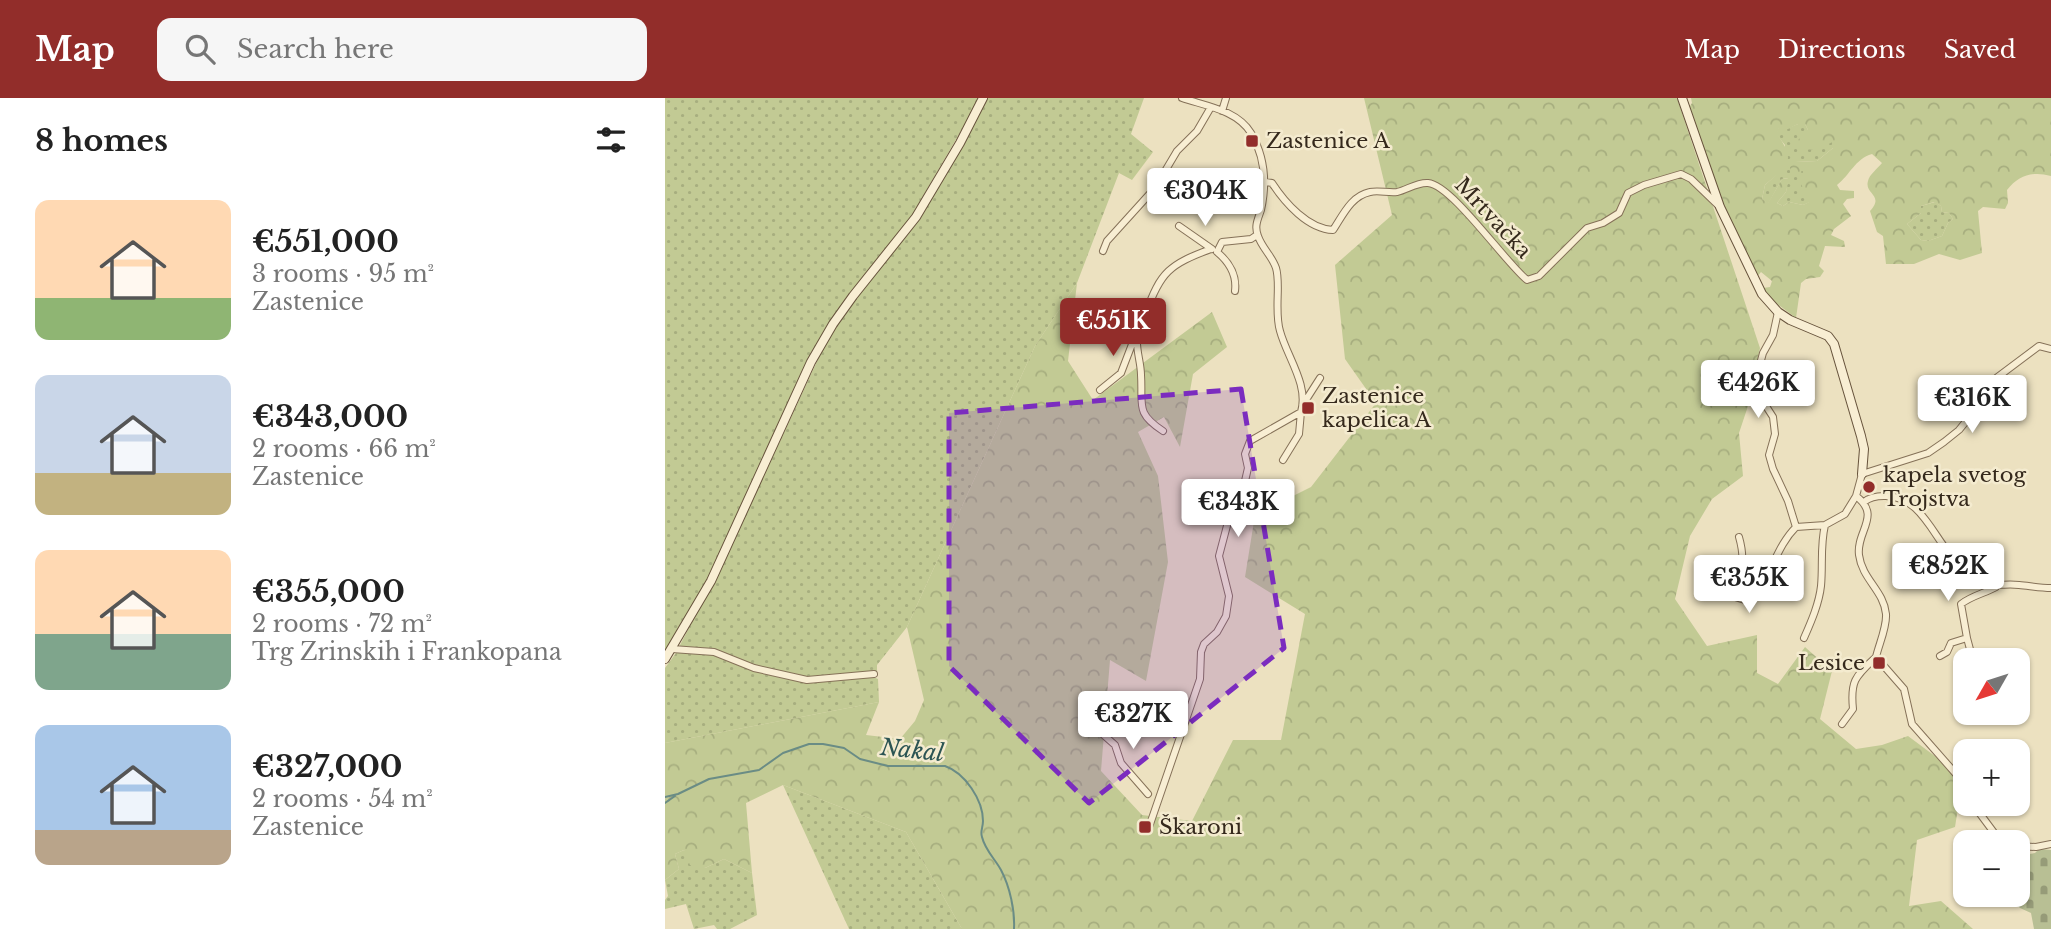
<!DOCTYPE html>
<html lang="en">
<head>
<meta charset="utf-8">
<style>
  body { margin:0; font-family:"Libre Baskerville",serif; background:#f6f6f6; color:#222; height:100vh; display:flex; flex-direction:column; font-size:26px; white-space:nowrap }
  * { box-sizing:border-box; margin:0 }
  p { font-size:23px; color:#767676 }
  .icon { flex:none; width:38px; height:38px; fill:none; stroke:currentColor; stroke-width:2; stroke-linecap:round; stroke-linejoin:round }
  .map { position:relative; flex:1; overflow:hidden }
  .drawer { display:flex; flex-direction:column; background:#fff; width:665px }
  .drawer>* { flex:none }
  .needle { width:46px; rotate:231deg }
  .fabs { position:absolute; left:1288px; top:550px; display:grid; gap:14px }
  .fabs a { display:grid; place-items:center; width:77px; height:77px; border-radius:14px; background:#fff; box-shadow:0 2px 5px #0004; font-size:35px }
  .price { position:absolute; translate:-50% -60px; padding:0 16px; border-radius:7px; background:#fff; color:#222; font-size:23px; line-height:46px; filter:drop-shadow(0 2px 4px #0008) }
  .price::after { content:''; position:absolute; left:50%; top:42px; width:21px; height:16px; margin-left:-10px; background:inherit; clip-path:polygon(0 0,100% 0,50% 100%) }
  .price.selected { background:#922d2a; color:#fff }
  ul { padding:0; list-style:none }
  li { display:flex; align-items:center; gap:21px; height:175px; padding:0 35px }
  li span { display:grid; place-items:center; flex:none; width:196px; height:140px; border-radius:14px; color:#555 }
  li>.icon { margin-inline-start:auto }
  span .icon { width:84px; height:84px; fill:#fffc; stroke-width:1 }
  li b { font-size:30px }
  h2 { display:flex; justify-content:space-between; align-items:center; height:84px; padding:0 35px; font-size:30px }
  header { display:flex; align-items:center; gap:42px; box-sizing:border-box; height:98px; padding:0 35px; background:#922d2a; color:#fff }
  header strong { font-size:33px }
  nav { display:flex; gap:38px; margin-inline-start:auto; font-size:24px }
  .search { width:490px; height:63px; background:#f6f6f6; display:flex; align-items:center; gap:18px; box-sizing:border-box; padding:0 24px; border-radius:14px; color:#767676; font-size:26px }
  main { display:flex; flex:1; min-height:0 }
  .map>svg:first-child { display:block }
  .grass { fill:url(#grass-dots) }
  .forest { fill:url(#forest-crowns); fill-rule:evenodd }
  .cemetery { fill:url(#cemetery-stones) }
  .lines { fill:none; stroke-linecap:round; stroke-linejoin:round }
  .stream { stroke:#6a8c85; stroke-width:2 }
  .street-casing { stroke:#857158; stroke-width:8 }
  .secondary-casing { stroke:#67533c; stroke-width:10 }
  .street { stroke:#f8eed3; stroke-width:6 }
  .secondary { stroke:#f8eed3; stroke-width:8 }
  .marked { fill:#7b2cbf; fill-opacity:0.2; stroke:#7b2cbf; stroke-width:5; stroke-dasharray:14 9; stroke-linejoin:round }
  .poi-dot { fill:#922d2a; stroke:#f4ebcf; stroke-width:2.5 }
  .labels { text-anchor:middle; stroke-width:5; stroke-linejoin:round; paint-order:stroke }
  .poi-label { font-size:21px; fill:#35291c; stroke:#f4ebcf; text-anchor:start }
  .street-label { font-size:21px; fill:#35291c; stroke:#f4ebcf }
  .water-label { font-size:23px; font-style:italic; fill:#2c5453; stroke:#f4ebcf }
</style>
</head>
<body>
<header>
<strong>Map</strong>
<div class="search"><svg class="icon" aria-label="search" viewBox="0 0 24 24"><circle cx="10" cy="10" r="6"/><path d="M15 15l6 6"/></svg>Search here</div>
<nav><a>Map</a><a>Directions</a><a>Saved</a></nav>
</header>
<main>
<section class="drawer">
<h2>8 homes<svg class="icon" aria-label="filters" viewBox="0 0 24 24"><path d="M4 7h16M4 17h16"/><circle cx="9" cy="7" r="2"/><circle cx="15" cy="17" r="2"/></svg></h2>
<ul>
<li><span style="background:linear-gradient(#ffd9b3 70%,#8fb573 0)"><svg class="icon" aria-label="home" viewBox="0 0 24 24"><path d="M3 11l9-7 9 7M6 9v11h12V9"/></svg></span><div><b>€551,000</b><p>3 rooms · 95 m²</p><p>Zastenice</p></div></li>
<li><span style="background:linear-gradient(#c9d6e8 70%,#c2b280 0)"><svg class="icon" aria-label="home" viewBox="0 0 24 24"><path d="M3 11l9-7 9 7M6 9v11h12V9"/></svg></span><div><b>€343,000</b><p>2 rooms · 66 m²</p><p>Zastenice</p></div></li>
<li><span style="background:linear-gradient(#ffd9b3 60%,#7fa58c 0)"><svg class="icon" aria-label="home" viewBox="0 0 24 24"><path d="M3 11l9-7 9 7M6 9v11h12V9"/></svg></span><div><b>€355,000</b><p>2 rooms · 72 m²</p><p>Trg Zrinskih i Frankopana</p></div></li>
<li><span style="background:linear-gradient(#a9c7e8 75%,#b9a48a 0)"><svg class="icon" aria-label="home" viewBox="0 0 24 24"><path d="M3 11l9-7 9 7M6 9v11h12V9"/></svg></span><div><b>€327,000</b><p>2 rooms · 54 m²</p><p>Zastenice</p></div></li>
</ul>
</section>
<div class="map">
<svg width="1386" height="831" viewBox="0 0 1386 831">
  <defs>
    <pattern id="grass-dots" width="8" height="8" patternUnits="userSpaceOnUse" patternTransform="scale(1.75)"><rect width="8" height="8" fill="#c2ca94"/><path d="M2 2h.1M6 6h.1" fill="none" stroke="#a7ae7f" stroke-width="1.8" stroke-linecap="round"/></pattern>
    <pattern id="forest-crowns" width="20" height="18" patternUnits="userSpaceOnUse" patternTransform="scale(1.75)"><rect width="20" height="18" fill="#c2ca94"/><path d="M2 6a3 3 0 1 1 6 0M12 15a3 3 0 1 1 6 0" fill="none" stroke="#a7ae7f"/></pattern>
    <pattern id="cemetery-stones" width="16" height="16" patternUnits="userSpaceOnUse" patternTransform="scale(1.75)"><rect width="16" height="16" fill="#b8bf94"/><path d="M2 7V4a2 2 0 0 1 4 0v3zM10 15v-3a2 2 0 0 1 4 0v3z" fill="#969b78"/></pattern>
  </defs>
  <rect width="100%" height="100%" fill="#ece1c0"/>
  <path class="grass" d="M0 0H315L246 119 166 223 50 467 0 556Z
    M321 0H479L466 36 488 54 467 82 454 75 412 185 370 248 242 529 212 567V573L142 579 92 568 50 552 14 549 62 457 161 244 197 193 255 119Z
    M1133 26H1140L1143 32 1168 43V50L1152 63 1131 64 1139 72 1145 104 1138 107 1124 104 1118 108 1112 105 1121 94 1123 80 1117 81 1103 106 1097 101 1100 87 1111 77 1120 47 1111 36 1114 29 1121 31Z
    M1270 104 1276 108 1277 114 1284 115 1288 121 1283 125 1277 138 1263 143 1256 142 1242 126 1256 115V108Z
    M11 555H46L144 583 206 578 213 581 214 604 0 645V570Z
    M118 687 241 734 297 831H184Z
    M19 752 40 770 59 761 87 775 92 817 65 831H52L49 827 29 831 21 806 0 811V802L3 798 0 782 14 771 10 756Z"/>
  <path class="forest" d="M699 0H1012L1095 250 1083 308 1074 335 1078 378 1047 401 1025 438 1010 501 1042 548 1092 537V575L1113 586 1140 549 1167 573 1155 621 1191 651 1217 647 1243 638 1298 679 1290 729 1252 742 1244 808 1276 803 1308 831H297L241 734 118 687 81 705 87 775 59 761 40 770 25 767 19 752 10 756 14 771 0 782V645L214 604 201 637 235 641 250 623 259 602 242 529 370 248 412 185 403 263 428 302 547 214 562 249 528 276 515 349 499 319 473 334 493 378 503 464 481 583 445 562 436 673 477 717 527 723 568 642H616L640 516 580 479 590 417 646 389 711 305 680 261 670 167 727 117Z
    M1026 0H1386V78C1368 73 1354 77 1342 92L1343 105 1340 111 1318 109 1313 113 1317 155 1295 162 1274 156 1249 166H1221L1218 138 1212 134 1205 113C1220 97 1199 96 1203 83 1204 77 1213 70 1217 65L1207 56C1190 61 1185 77 1172 87L1175 92 1189 93V100L1182 101 1178 106 1186 118 1169 131 1166 137 1179 143 1180 149 1160 148 1154 168 1159 173 1155 179 1141 181 1136 185 1131 220 1103 199 1098 190 1105 189 1107 183 1096 174 1091 180 1061 115 1023 11 1027 5ZM1133 26H1140L1143 32 1133 42C1140 58 1156 51 1167 44L1168 50 1152 63 1130 64 1125 69V76L1138 73 1136 86 1144 104 1138 107 1124 104 1118 108 1112 105 1121 94 1124 80 1117 81 1103 105 1097 101 1100 87C1121 68 1133 65 1112 36L1114 30 1121 32ZM1269 104 1276 108 1277 114 1284 115 1288 121 1283 125 1277 138 1263 143 1256 142 1242 126 1256 115V108Z"/>
  <path class="cemetery" d="M1374 751 1386 752V831H1369L1366 815 1355 810 1341 796H1353V758L1370 755Z"/>
  <g class="lines">
    <path class="stream" d="M0 699 13 696 44 681 94 672 118 655 144 646H158L179 650 195 661 223 668H280C300 675 318 702 318 723 318 729 315 734 317 739 320 752 330 761 336 772 345 789 350 813 349 831
      M0 705 10 698"/>
    <g class="street-casing">
      <path id="street" d="M557 13 561 0
        M601 84 607 85C620 105 643 131 668 132 678 117 686 98 705 94 713 92 723 95 732 94 742 92 752 84 763 85 787 87 839 163 862 182L874 178 922 130 938 125 954 115 963 95 979 87 1016 76 1026 81 1054 108
        M514 128 547 151
        M438 153 442 143 490 90 512 53 532 33 546 9
        M570 193C572 177 564 164 552 154L557 144 586 141 592 137
        M1113 214 1108 237 1098 255 1092 277 1099 305 1108 319 1110 336 1104 357 1108 371 1123 403 1131 429
        M435 292 456 275 469 241
        M639 305 655 280
        M498 333C470 315 478 307 476 277 476 265 471 252 472 240 472 231 478 223 481 215 495 174 505 166 546 151
        M618 362 634 336 636 314
        M1199 404C1205 399 1211 398 1219 398 1253 397 1266 433 1284 455 1292 464 1303 473 1313 480 1332 491 1335 485 1354 487 1365 488 1375 490 1386 490
        M1074 439C1080 460 1079 478 1065 494L1070 499 1083 503C1106 483 1109 451 1131 429L1160 427
        M1048 476 1065 494
        M1139 540C1146 524 1154 506 1156 488 1158 467 1155 448 1160 427L1180 416 1191 398
        M1302 540 1306 555 1312 562
        M7 551 49 554 89 570 142 582 209 576
        M1275 558 1282 554 1286 545 1302 540 1296 506C1306 498 1320 495 1331 489
        M1177 626 1188 611C1185 582 1191 578 1211 559
        M433 632 450 647 456 665 483 696
        M1300 694 1291 676 1247 626 1239 591 1211 559C1214 546 1222 529 1221 516 1219 493 1197 481 1194 457 1191 433 1217 418 1191 398L1197 376 1263 355 1279 344 1294 332 1307 316 1313 298 1322 287 1374 248 1386 251
        M1307 705 1333 740 1340 744
        M483 732 535 581 536 554 539 546 552 534 561 518 564 498 554 458 568 405 580 383 583 370 580 356 585 343 636 314C644 287 622 259 615 233 609 213 616 186 611 170 607 158 597 150 593 138 589 128 593 121 596 112 602 85 600 59 586 35 572 12 541 8 517 0
        M1353 748 1371 749 1386 746"/>
    </g>
    <g class="secondary-casing">
      <path id="secondary" d="M1017 0 1055 109 1097 196 1113 214 1125 222 1163 238 1169 246 1196 338 1199 351 1197 376
        M0 561 46 483 146 264 168 226 188 198 251 119 295 45 318 0"/>
    </g>
    <use href="#street" class="street"/>
    <use href="#secondary" class="secondary"/>
  </g>
  <path class="marked" d="M576 291 619 550 424 705 284 568V315Z"/>
  <g class="poi-dot">
    <rect x="580" y="36" width="14" height="14" rx="3.5"/>
    <rect x="636" y="303" width="14" height="14" rx="3.5"/>
    <circle cx="1204" cy="389" r="7"/>
    <rect x="1207" y="558" width="14" height="14" rx="3.5"/>
    <rect x="473" y="722" width="14" height="14" rx="3.5"/>
  </g>
  <g class="labels">
    <g class="poi-label">
      <text x="601" y="50">Zastenice A</text>
      <text x="657" y="305">Zastenice<tspan x="657" dy="24">kapelica A</tspan></text>
      <text x="1218" y="384">kapela svetog<tspan x="1218" dy="24">Trojstva</tspan></text>
      <text x="1200" y="572" text-anchor="end">Lesice</text>
      <text x="494" y="736">Škaroni</text>
    </g>
    <g class="street-label">
      <text transform="translate(828 120) rotate(47)" y="7">Mrtvačka</text>
    </g>
    <g class="water-label">
      <text transform="translate(247 652) rotate(6)" y="8">Nakal</text>
    </g>
  </g>
</svg>
<div class="fabs">
<a><svg class="needle" viewBox="-14 -14 28 28"><path d="M0-13l5 13h-10z" fill="#e53935"/><path d="M0 13l5-13h-10z" fill="#767676"/></svg></a>
<a>+</a>
<a>−</a>
</div>
<b class="price" style="left:540px;top:130px">€304K</b>
<b class="price selected" style="left:448px;top:260px">€551K</b>
<b class="price" style="left:1093px;top:322px">€426K</b>
<b class="price" style="left:1307px;top:337px">€316K</b>
<b class="price" style="left:573px;top:441px">€343K</b>
<b class="price" style="left:1283px;top:505px">€852K</b>
<b class="price" style="left:1084px;top:517px">€355K</b>
<b class="price" style="left:468px;top:653px">€327K</b>
</div>
</main>
</body>
</html>
